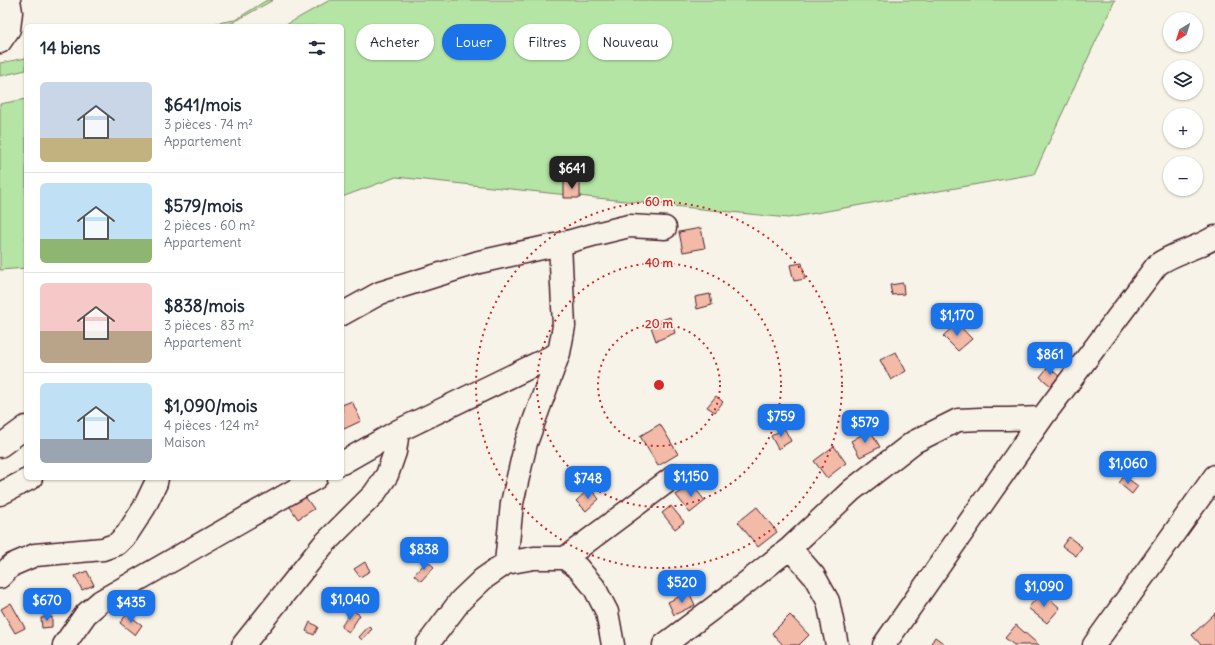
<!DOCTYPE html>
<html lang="fr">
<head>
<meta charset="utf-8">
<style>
  body { margin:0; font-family:Delius,sans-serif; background:#f2f2f3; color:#1f2937; height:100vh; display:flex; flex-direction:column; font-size:15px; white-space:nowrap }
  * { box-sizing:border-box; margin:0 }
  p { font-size:13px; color:#747a83 }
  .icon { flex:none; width:22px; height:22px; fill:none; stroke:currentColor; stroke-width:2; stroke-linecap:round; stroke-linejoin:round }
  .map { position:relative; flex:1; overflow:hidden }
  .side { position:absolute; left:24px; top:24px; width:320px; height:456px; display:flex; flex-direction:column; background:#fff; border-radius:6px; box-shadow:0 1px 3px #0004 }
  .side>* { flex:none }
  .hud { position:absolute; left:356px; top:24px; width:380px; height:36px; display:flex; gap:8px }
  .needle { width:26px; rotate:218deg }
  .fabs { position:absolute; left:1163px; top:12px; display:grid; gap:8px }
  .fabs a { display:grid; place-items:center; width:40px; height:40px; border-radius:50%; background:#fff; box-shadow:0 1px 3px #0004; font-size:20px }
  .price { position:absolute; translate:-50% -34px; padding:0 9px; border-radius:8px; background:#1a73e8; color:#fff; font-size:13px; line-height:26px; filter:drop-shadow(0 1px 2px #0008) }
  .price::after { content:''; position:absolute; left:50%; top:24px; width:12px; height:9px; margin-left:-6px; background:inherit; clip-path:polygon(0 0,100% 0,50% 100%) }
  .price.on { background:#222; color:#fff }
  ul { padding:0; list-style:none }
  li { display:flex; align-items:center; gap:12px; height:100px; padding:0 16px }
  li+li { border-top:1px solid #e0e1e3 }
  li span { display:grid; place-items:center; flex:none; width:112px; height:80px; border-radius:6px; color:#555 }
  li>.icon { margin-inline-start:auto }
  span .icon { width:48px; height:48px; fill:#fffc; stroke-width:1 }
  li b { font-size:17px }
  h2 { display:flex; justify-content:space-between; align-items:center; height:48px; padding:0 16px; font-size:17px }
  .pill { padding:0 14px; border-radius:18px; background:#fff; box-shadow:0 1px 3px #0004; font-size:14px; line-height:36px }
  .pill.on { background:#1a73e8; color:#fff }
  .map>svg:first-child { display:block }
  .green { fill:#b4e5a5; stroke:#7f8268 }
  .building { fill:#f2baa7; stroke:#4a1f2b }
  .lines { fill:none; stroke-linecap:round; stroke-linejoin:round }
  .minor-casing { stroke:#4a1f2b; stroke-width:25 }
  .minor { stroke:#f7f3e8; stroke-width:22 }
  .ring { fill:none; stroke:#d62828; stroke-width:2; stroke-dasharray:2 4 }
  .centre { fill:#d62828; stroke:#f7f3e8; stroke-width:2 }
  .ring-label { font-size:12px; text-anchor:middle; font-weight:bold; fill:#d62828; stroke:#f7f3e8; stroke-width:3.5; stroke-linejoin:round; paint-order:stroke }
</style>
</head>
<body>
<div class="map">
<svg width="1215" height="645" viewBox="0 0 1215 645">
  <rect width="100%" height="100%" fill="#f7f3e8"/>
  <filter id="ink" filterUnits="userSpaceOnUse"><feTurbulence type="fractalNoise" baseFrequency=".025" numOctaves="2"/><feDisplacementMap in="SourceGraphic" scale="8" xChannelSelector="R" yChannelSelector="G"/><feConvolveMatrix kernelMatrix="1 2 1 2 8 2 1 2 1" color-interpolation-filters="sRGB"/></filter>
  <g filter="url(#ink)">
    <path class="green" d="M267 0H273L227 26H200L235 20Z
      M330 0H1115L1034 174 788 218 396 177 342 197V26H284Z
      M26 58V70L0 76V63Z
      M26 99V268L0 270V104Z"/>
    <path class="building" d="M564 181H580V198H564Z
      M701 228 705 248 683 252 679 232Z
      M802 263 805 279 794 281 790 265Z
      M903 283 904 294 892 295 890 285Z
      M710 294 712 305 697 309 695 297Z
      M670 317 675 333 656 341 650 324Z
      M957 323 972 339 958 351 943 336Z
      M896 352 906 371 891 380 880 360Z
      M1048 367 1059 376 1051 386 1040 377Z
      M716 396 723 402 715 412 707 407Z
      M352 401 361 421 344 429 342 425V405Z
      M660 424 678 454 658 466 640 436Z
      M784 428 791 441 778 449 771 436Z
      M870 430 880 447 860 457 851 441Z
      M834 446 846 463 827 478 814 461Z
      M1124 476 1138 486 1132 494 1119 483Z
      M692 484 705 501 690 513 676 495Z
      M590 488 599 499 586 511 576 501Z
      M301 491 314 509 298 519 286 501Z
      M671 506 684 522 675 529 662 513Z
      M757 507 777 532 758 547 738 522Z
      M1069 537 1082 547 1076 556 1062 546Z
      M427 561 434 567 421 581 414 575Z
      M365 562 370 571 360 577 354 569Z
      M87 571 94 585 82 590 75 576Z
      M689 592 695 605 674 615 668 602Z
      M1042 592 1060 608 1047 623 1028 608Z
      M11 603 25 628 15 633 1 609Z
      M352 610 360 615 349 632 341 627Z
      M1215 613V645H1201L1192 635Z
      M127 614 142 625 135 635 120 623Z
      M790 615 809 635 799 645H783L772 633Z
      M52 617V627L42 628 41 618Z
      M310 622 318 627 314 635 306 631Z
      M1016 625 1039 645H1014L1005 638Z
      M369 626 372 629 362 640 359 637Z
      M935 637 946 645H930Z"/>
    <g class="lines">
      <g class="minor-casing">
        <path id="minor" d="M0 42 9 29 11 12 9 0
          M342 314 380 293 479 262 560 244 596 234 629 226 665 228
          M0 446 26 427
          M342 463 398 431 559 353
          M0 494 31 478
          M790 548 814 576 828 601 837 645
          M565 558 578 568 594 587 607 612 613 645
          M506 563 512 503 526 443 559 353 564 326 560 244
          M0 577 12 565 35 555 103 549 117 544 127 534 144 508 156 483 157 478
          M64 645 86 614 101 601 316 478
          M243 645 323 545 374 494 387 475 395 452 398 431
          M427 645 461 600 483 579 506 563 534 558H565L676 475
          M664 645 732 594 790 548 852 490 914 442 958 420 981 419H1008L1042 418
          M884 645 1042 418 1157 265C1174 252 1197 249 1215 237
          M1094 645 1215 476"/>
      </g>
      <use href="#minor" class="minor"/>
    </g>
  </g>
  <g class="ring">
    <circle cx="659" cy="385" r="61"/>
    <circle cx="659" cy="385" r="122"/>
    <circle cx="659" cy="385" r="183"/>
  </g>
  <circle cx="659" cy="385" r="6" class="centre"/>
  <g class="ring-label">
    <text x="659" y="206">60 m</text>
    <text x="659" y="267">40 m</text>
    <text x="659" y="328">20 m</text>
  </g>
</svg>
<div class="fabs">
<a><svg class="needle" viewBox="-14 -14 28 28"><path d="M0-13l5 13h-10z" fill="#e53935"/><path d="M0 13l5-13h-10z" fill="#747a83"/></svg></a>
<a><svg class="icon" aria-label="layers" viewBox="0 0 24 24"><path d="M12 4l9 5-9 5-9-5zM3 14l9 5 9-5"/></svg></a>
<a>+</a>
<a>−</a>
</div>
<b class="price on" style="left:572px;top:190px">$641</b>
<b class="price" style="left:957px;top:337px">$1,170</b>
<b class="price" style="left:1050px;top:376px">$861</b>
<b class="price" style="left:781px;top:438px">$759</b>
<b class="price" style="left:865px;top:444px">$579</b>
<b class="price" style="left:1128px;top:485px">$1,060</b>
<b class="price" style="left:691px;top:498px">$1,150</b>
<b class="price" style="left:588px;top:500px">$748</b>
<b class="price" style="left:424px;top:571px">$838</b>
<b class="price" style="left:682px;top:604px">$520</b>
<b class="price" style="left:1044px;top:608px">$1,090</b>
<b class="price" style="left:350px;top:621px">$1,040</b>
<b class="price" style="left:47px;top:622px">$670</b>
<b class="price" style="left:131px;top:624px">$435</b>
<div class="hud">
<a class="pill">Acheter</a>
<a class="pill on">Louer</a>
<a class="pill">Filtres</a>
<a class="pill">Nouveau</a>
</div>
<section class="side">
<h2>14 biens<svg class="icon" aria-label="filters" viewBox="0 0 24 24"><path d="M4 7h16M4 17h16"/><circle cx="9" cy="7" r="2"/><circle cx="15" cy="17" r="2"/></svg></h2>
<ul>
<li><span style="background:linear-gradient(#c9d6e8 70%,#c2b280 0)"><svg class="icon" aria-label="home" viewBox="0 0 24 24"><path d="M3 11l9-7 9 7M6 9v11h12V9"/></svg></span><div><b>$641/mois</b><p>3 pièces · 74 m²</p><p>Appartement</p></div></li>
<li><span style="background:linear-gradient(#bfe0f5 70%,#8fb573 0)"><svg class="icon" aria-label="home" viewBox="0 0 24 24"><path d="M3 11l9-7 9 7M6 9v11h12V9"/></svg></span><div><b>$579/mois</b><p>2 pièces · 60 m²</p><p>Appartement</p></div></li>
<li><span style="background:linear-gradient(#f6c9c9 60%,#b9a48a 0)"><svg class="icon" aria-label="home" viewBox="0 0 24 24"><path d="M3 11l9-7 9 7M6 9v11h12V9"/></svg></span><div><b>$838/mois</b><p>3 pièces · 83 m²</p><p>Appartement</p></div></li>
<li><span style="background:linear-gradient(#bfe0f5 70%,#9aa5b1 0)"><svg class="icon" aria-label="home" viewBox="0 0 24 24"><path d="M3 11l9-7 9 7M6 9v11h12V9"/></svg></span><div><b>$1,090/mois</b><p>4 pièces · 124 m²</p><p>Maison</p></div></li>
</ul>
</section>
</div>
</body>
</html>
